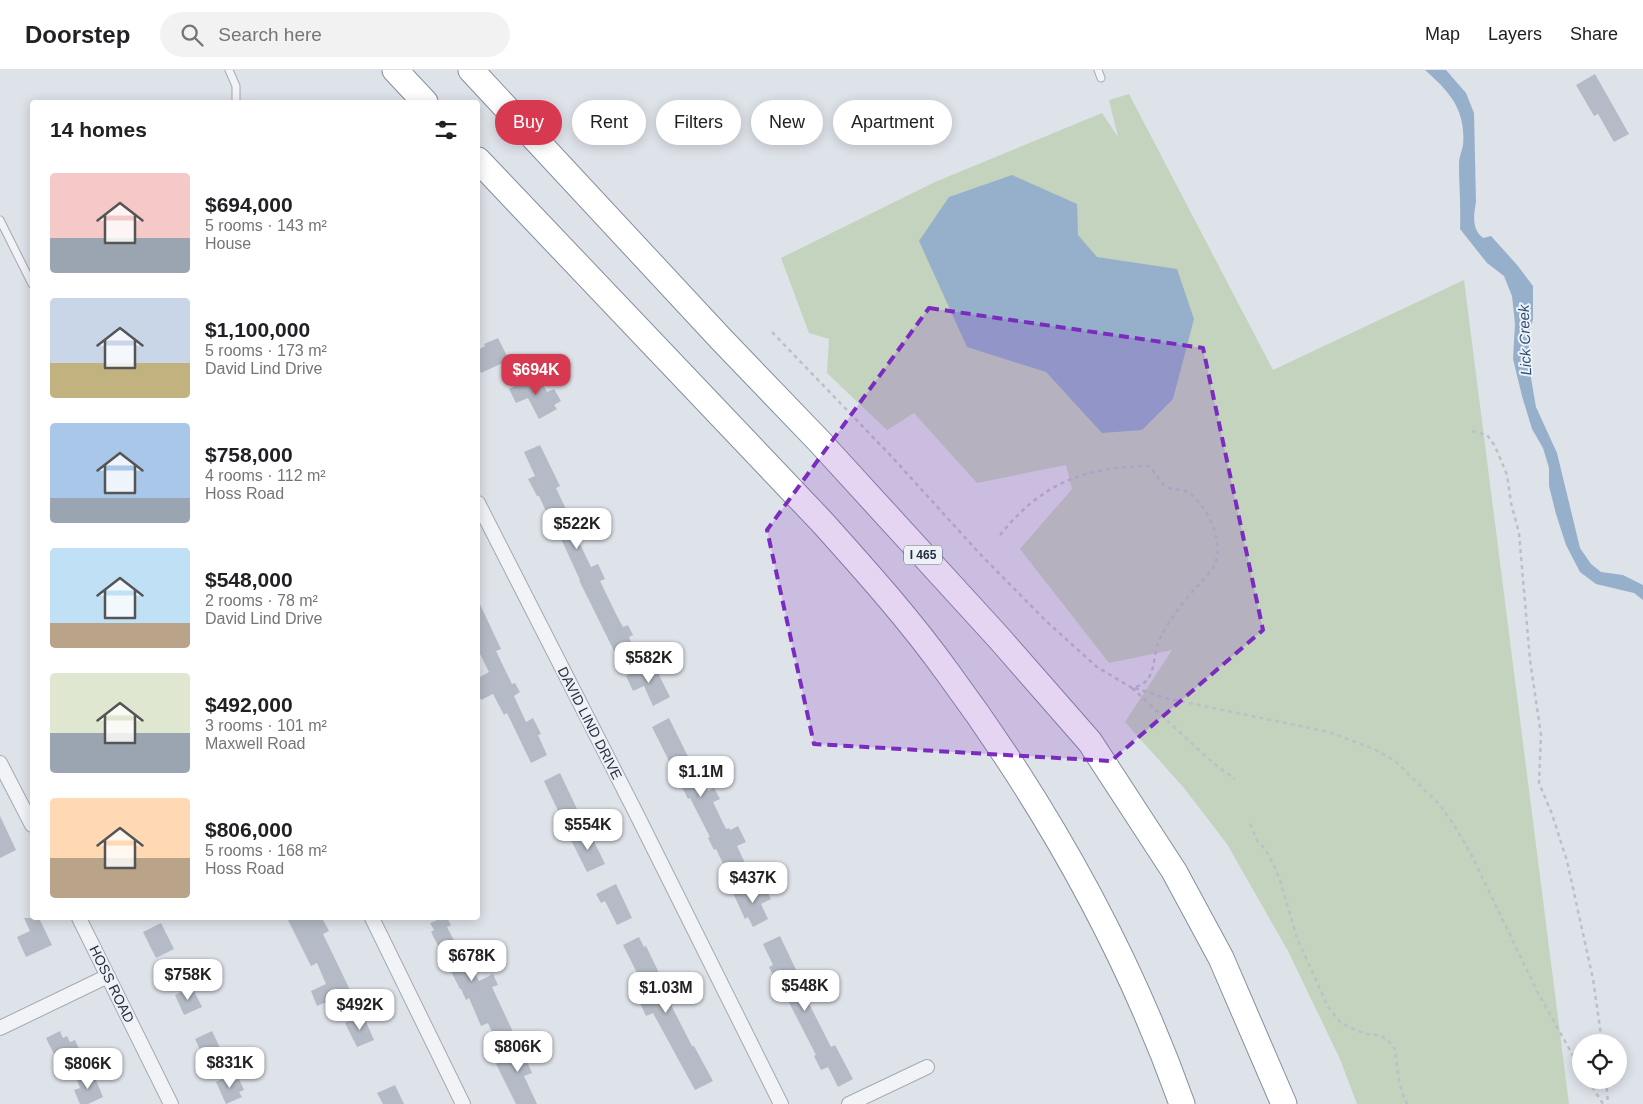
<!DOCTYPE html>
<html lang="en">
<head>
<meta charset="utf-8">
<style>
  body { margin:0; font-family:Arial,sans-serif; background:#f2f2f2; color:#202124; height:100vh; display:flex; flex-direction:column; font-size:19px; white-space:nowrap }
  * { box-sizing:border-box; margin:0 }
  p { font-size:16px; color:#757577 }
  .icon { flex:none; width:28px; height:28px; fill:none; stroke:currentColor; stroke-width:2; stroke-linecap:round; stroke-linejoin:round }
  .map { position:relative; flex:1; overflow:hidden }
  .side { position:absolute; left:30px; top:30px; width:450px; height:820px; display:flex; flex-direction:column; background:#fff; border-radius:5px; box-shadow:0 2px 12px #0003 }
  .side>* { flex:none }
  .top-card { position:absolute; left:495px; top:30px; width:475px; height:45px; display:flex; gap:10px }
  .buttons { position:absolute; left:1572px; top:964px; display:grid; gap:10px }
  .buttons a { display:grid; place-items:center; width:55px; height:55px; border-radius:50%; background:#fff; box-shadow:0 2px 12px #0003; font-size:25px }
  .price { position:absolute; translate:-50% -42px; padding:0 11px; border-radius:10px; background:#fff; color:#222; font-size:16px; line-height:32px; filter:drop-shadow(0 1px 2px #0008) }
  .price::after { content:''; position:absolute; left:50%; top:30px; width:15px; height:11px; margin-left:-8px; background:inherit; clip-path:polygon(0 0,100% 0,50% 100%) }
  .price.selected { background:#d73950; color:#fff }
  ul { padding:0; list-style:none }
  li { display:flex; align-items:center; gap:15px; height:125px; padding:0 20px }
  li span { display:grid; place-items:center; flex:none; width:140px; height:100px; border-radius:5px; color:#555 }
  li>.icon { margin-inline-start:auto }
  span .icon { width:60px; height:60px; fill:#fffc; stroke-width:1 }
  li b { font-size:21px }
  h2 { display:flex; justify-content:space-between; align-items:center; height:60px; padding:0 20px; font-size:21px }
  .chip { padding:0 18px; border-radius:22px; background:#fff; box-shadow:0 2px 12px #0003; font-size:18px; line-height:45px }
  .chip.selected { background:#d73950; color:#fff }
  header { display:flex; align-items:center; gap:30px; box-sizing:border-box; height:70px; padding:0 25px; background:#fff; border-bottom:1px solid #e0e0e0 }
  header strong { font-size:24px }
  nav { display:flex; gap:28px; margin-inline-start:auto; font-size:18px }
  .search { width:350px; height:45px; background:#f2f2f2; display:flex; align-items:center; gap:12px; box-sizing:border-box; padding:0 18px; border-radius:28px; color:#757577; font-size:19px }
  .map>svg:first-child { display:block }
  .green { fill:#c3d3be }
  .water { fill:#96b0cb }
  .building { fill:#b5bbc6 }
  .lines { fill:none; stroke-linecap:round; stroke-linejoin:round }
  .service-casing { stroke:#a3a9b3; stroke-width:9 }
  .minor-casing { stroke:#a3a9b3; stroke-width:16 }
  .motorway-casing { stroke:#848fa0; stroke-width:27 }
  .path { stroke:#bcc0c7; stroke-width:2.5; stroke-dasharray:4 4; stroke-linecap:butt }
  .service { stroke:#f1f3f7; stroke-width:7 }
  .minor { stroke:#f1f3f7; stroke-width:14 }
  .motorway { stroke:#fff; stroke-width:25 }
  .marked { fill:#7b2cbf; fill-opacity:0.2; stroke:#7b2cbf; stroke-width:4; stroke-dasharray:10 6; stroke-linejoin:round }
  .labels { text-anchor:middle; stroke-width:4; stroke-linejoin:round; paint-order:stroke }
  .shield { fill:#edf1f6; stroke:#626977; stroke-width:1 }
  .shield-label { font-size:12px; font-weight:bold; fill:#262f40 }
  .street-label { font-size:14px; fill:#262f40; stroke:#edf1f6 }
  .water-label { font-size:15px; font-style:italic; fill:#2d4e77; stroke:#edf1f6 }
</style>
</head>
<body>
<header>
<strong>Doorstep</strong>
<div class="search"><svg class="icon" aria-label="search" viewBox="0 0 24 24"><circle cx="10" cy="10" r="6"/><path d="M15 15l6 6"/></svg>Search here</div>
<nav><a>Map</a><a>Layers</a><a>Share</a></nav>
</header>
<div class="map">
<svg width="1643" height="1034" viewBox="0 0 1643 1034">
  <rect width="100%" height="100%" fill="#dee2e9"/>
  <path class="green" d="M1129 24 1273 300 1464 210 1569 1034H1357L1340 989 1288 881 1227 774 1184 718 1125 652 1172 580 1109 593 1020 479 1072 419 1066 395 977 413 914 343 887 360 827 303 829 269 809 263 781 188 935 112 1102 43 1118 67 1109 30Z"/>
  <path class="water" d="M1425 0H1446L1466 23 1474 43 1476 132C1474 144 1471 159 1483 168L1491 166 1518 196 1533 216V249L1528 266 1531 308 1536 337 1557 383 1580 478 1591 494 1601 502 1623 505 1643 515V530L1634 523 1596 514 1580 502 1566 475 1556 444 1549 416V398L1543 378 1532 359 1522 326 1513 289 1515 254 1512 226 1504 206 1487 193 1460 159C1461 137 1459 115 1459 93 1459 87 1462 81 1463 75 1466 40 1450 22 1425 0Z
    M1012 105 1077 134 1078 165 1097 187 1177 199 1194 249 1173 329 1142 360 1102 363 1046 302 967 277 919 171 949 127Z"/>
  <path class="building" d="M1595 4 1629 64 1614 72 1598 44 1594 46 1576 15Z
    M498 268 509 290 481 303 480 301 478 303V280L485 276 484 274Z
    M537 304 547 322 554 319 561 331 554 335 557 339 539 349 528 328 516 333 509 319Z
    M540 375 560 416 556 418 581 471 579 472 591 497 598 494 605 509 600 511 616 544 623 557 628 555 633 565 629 567 633 577 616 585 579 510H580L557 460 555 461 539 426H537L528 409 535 406 524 382Z
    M478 530 501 579 496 581 512 614 515 613 520 622 514 626 526 652 533 648 541 664 538 665 547 685 531 693 507 643 504 645 493 624 481 630 478 624V608L489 602 478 580Z
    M653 593 670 627 653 636 644 616 633 621 626 606Z
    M669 648 698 707 700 706 708 721 714 718 720 729 713 732 726 759 729 758 730 760 738 756 746 772 737 776 745 793 727 802 716 779 714 780 708 768 710 767 690 728 688 729 652 657Z
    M560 703 577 739 561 747 544 711Z
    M0 746 16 780 0 788Z
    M588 759 605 794 587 802 570 768Z
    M616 814 632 848 617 855 605 831 601 833 596 824Z
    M750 814 752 818 758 816 761 821 766 819 771 829 761 834 768 849 753 857 748 847 745 849 733 823Z
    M24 848H39L52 875 26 887 17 867 30 861Z
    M287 848H322L329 861 323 864 351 922 317 936 311 921 326 914 317 893 311 896Z
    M442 848H447L451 855 447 857 465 891 469 889 479 911 493 904 498 915 492 917 513 962 495 969 488 953 481 956 469 928 466 930 461 919H460L431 862 434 860 430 853Z
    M161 853 174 879 156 888 143 862Z
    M780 866 798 904 795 906 831 977 835 975 853 1009 838 1017 828 997 821 1000 814 986 816 985 779 913 777 914 769 897 773 895 763 874Z
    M639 867 644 877 646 876 674 934 671 935 692 976H694L700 987 713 1011 695 1020 653 943 646 946 640 933 649 927 623 875Z
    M192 917 202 937 184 945 175 925Z
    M363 945 374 970 357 977 345 953Z
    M60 961 63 968 67 966 70 972 75 970 81 983 59 994 46 968Z
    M212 961 221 980 204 988 195 969Z
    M523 966 532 984 525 987 532 1003 524 1006 537 1034H516L496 994 517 984 511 972Z
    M93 1003 103 1027 88 1034H80L74 1020 80 1018 77 1010Z
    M231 1005 234 1011 239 1009 244 1020 239 1022 242 1027 226 1034 216 1012Z
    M395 1015 404 1034H383L377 1023Z"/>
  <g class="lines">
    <g class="service-casing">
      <path id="service" d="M229 0 236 16V32
        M1098 0 1101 8
        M0 150 32 214"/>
    </g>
    <g class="minor-casing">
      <path id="minor" d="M478 433 637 745 781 1034
        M0 693 32 755
        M79 848 171 1034
        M372 848 463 1034
        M0 958 108 906
        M849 1034 927 997"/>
    </g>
    <g class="motorway-casing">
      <path id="motorway" d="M395 0 425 32
        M471 0 721 269 819 371 999 568 1090 672 1174 801 1221 888 1284 1034
        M478 90 822 452C866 501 910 550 948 603 1045 734 1127 880 1182 1034"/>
    </g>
    <path class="path" d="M772 262 892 387 980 484 1046 551 1097 597 1132 618C1160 612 1150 586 1161 566 1168 553 1182 533 1192 522 1213 499 1224 493 1214 459 1210 447 1201 433 1191 424 1184 418 1177 421 1169 418 1160 415 1156 402 1149 396 1084 397 1042 413 1000 465
      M1472 361 1487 365 1495 376 1507 405 1511 433 1519 463 1530 590 1541 665 1539 713 1552 744 1567 791 1593 909 1602 972
      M1132 618 1212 692 1235 709
      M1135 618 1165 628 1329 662 1374 679 1394 690 1440 735 1454 755 1472 786 1537 921 1581 1000
      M1250 754 1258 772 1265 779 1273 793 1280 810 1297 868 1328 937 1340 952 1347 956 1365 964 1378 965 1388 970 1395 979 1399 1011 1403 1025 1407 1034
      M1588 1010 1603 1034
      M1606 1010 1608 1034"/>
    <use href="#service" class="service"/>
    <use href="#minor" class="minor"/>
    <use href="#motorway" class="motorway"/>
  </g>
  <path class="marked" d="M929 238 1203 278 1263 560 1111 691 814 674 767 460Z"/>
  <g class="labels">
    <rect class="shield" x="904" y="475.5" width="38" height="19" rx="4"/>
    <g class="shield-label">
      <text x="923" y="489">I 465</text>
    </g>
    <g class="street-label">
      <text transform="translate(590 653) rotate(63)" y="5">DAVID LIND DRIVE</text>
      <text transform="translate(112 914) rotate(64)" y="5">HOSS ROAD</text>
    </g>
    <g class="water-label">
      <text transform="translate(1525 270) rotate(-92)" y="5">Lick Creek</text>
    </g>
  </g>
</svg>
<div class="buttons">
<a><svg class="icon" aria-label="locate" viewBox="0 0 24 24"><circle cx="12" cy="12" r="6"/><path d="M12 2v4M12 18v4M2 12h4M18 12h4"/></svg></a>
</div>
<b class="price selected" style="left:536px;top:326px">$694K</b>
<b class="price" style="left:577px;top:480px">$522K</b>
<b class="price" style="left:649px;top:614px">$582K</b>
<b class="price" style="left:701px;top:728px">$1.1M</b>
<b class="price" style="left:588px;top:781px">$554K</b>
<b class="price" style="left:753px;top:834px">$437K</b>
<b class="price" style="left:472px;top:912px">$678K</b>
<b class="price" style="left:188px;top:931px">$758K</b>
<b class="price" style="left:805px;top:942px">$548K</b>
<b class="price" style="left:666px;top:944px">$1.03M</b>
<b class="price" style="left:360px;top:961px">$492K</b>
<b class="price" style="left:518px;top:1003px">$806K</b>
<b class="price" style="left:230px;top:1019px">$831K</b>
<b class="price" style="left:88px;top:1020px">$806K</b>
<div class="top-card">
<a class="chip selected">Buy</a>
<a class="chip">Rent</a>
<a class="chip">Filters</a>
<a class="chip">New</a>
<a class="chip">Apartment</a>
</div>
<section class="side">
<h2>14 homes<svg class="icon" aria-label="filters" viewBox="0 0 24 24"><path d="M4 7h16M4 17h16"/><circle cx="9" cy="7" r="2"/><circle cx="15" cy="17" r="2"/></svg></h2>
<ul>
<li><span style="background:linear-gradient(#f6c9c9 65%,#9aa5b1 0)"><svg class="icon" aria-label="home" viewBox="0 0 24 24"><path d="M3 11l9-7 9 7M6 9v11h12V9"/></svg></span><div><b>$694,000</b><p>5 rooms · 143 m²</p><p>House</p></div></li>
<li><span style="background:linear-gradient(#c9d6e8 65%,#c2b280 0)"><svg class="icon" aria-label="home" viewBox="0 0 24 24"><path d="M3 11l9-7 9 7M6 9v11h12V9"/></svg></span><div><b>$1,100,000</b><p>5 rooms · 173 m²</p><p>David Lind Drive</p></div></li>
<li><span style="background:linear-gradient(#a9c7e8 75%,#9aa5b1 0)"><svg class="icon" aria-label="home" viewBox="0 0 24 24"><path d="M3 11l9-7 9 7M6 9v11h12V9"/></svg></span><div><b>$758,000</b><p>4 rooms · 112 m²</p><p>Hoss Road</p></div></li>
<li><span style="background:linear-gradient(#bfe0f5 75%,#b9a48a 0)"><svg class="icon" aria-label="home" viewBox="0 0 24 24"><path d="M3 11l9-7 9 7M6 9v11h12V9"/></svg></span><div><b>$548,000</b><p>2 rooms · 78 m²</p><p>David Lind Drive</p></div></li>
<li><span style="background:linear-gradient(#dfe7d0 60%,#9aa5b1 0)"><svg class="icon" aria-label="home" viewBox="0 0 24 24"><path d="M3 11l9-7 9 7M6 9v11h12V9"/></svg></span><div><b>$492,000</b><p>3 rooms · 101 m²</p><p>Maxwell Road</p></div></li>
<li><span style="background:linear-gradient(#ffd9b3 60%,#b9a48a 0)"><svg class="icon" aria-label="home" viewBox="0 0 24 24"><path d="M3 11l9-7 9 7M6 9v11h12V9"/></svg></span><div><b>$806,000</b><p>5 rooms · 168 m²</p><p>Hoss Road</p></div></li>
</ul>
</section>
</div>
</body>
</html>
